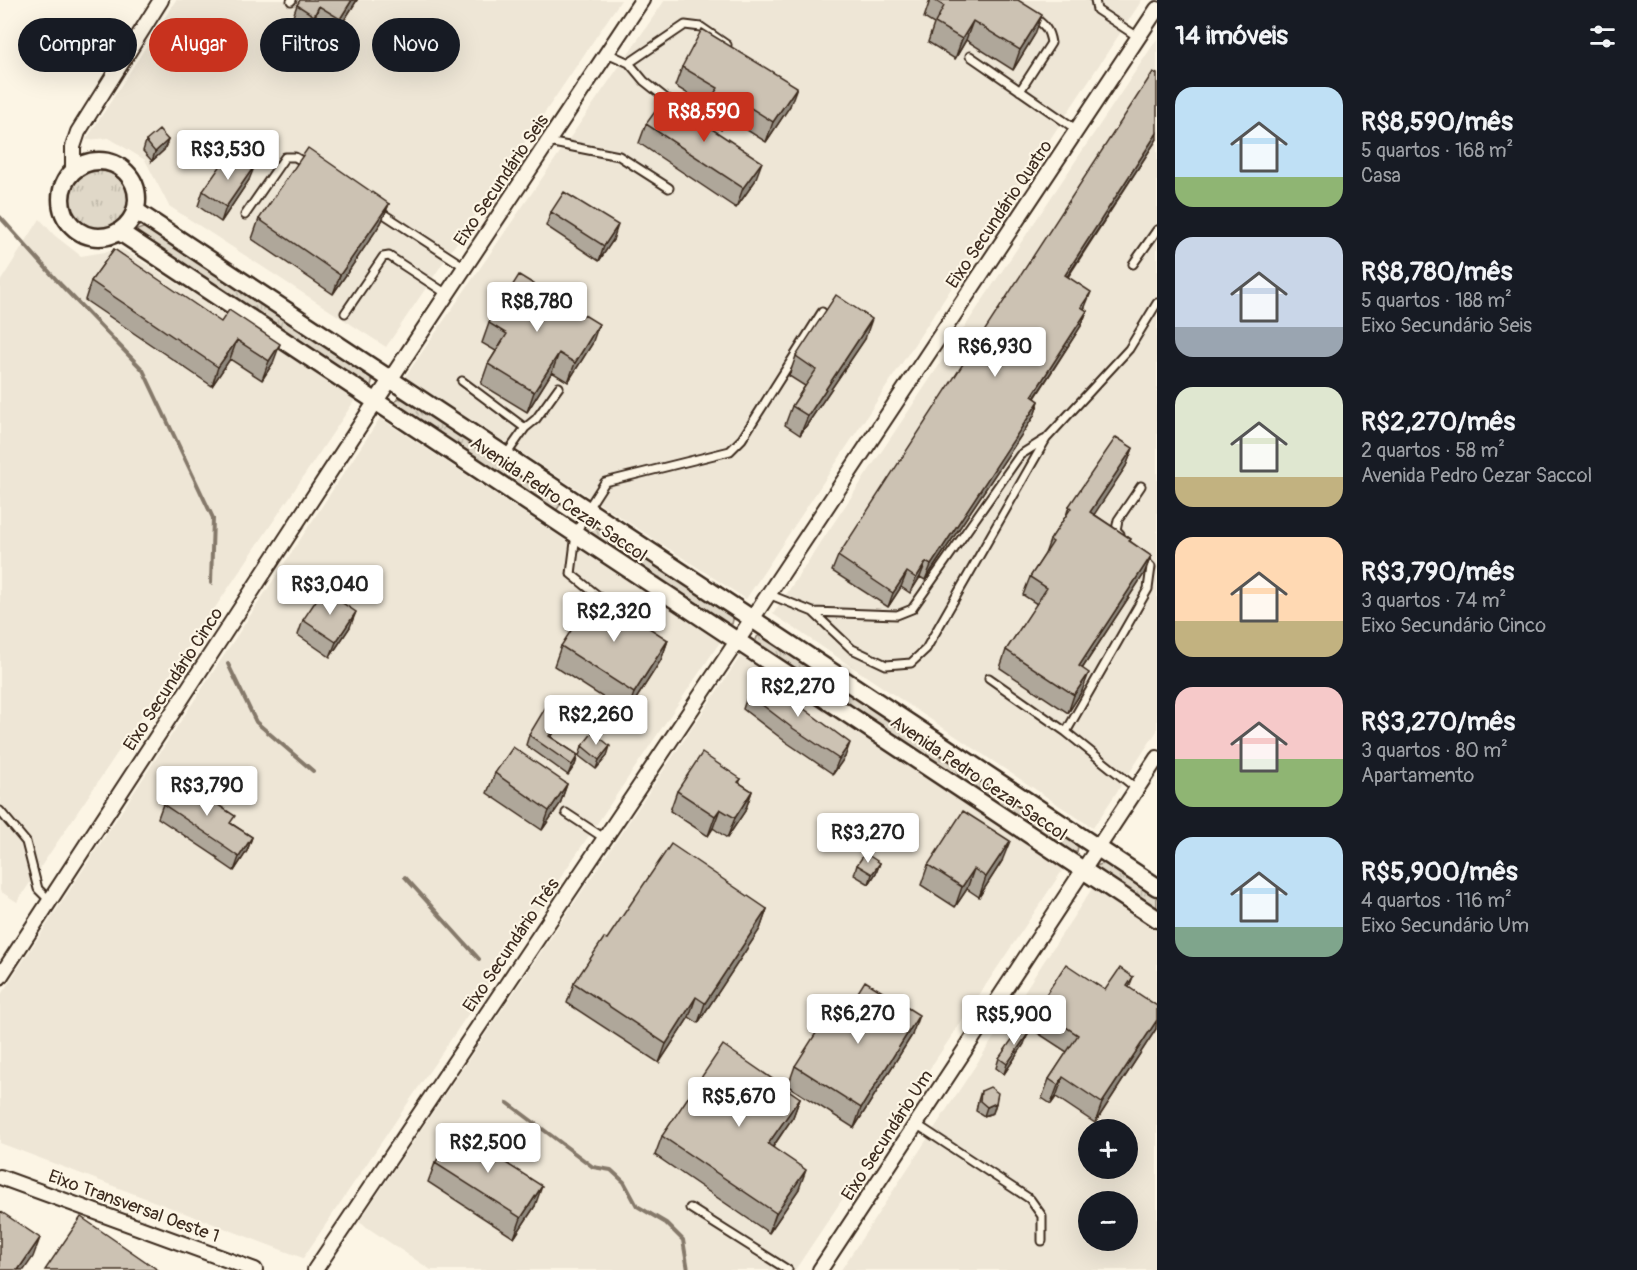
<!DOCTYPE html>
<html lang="pt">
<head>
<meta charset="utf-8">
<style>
  body { margin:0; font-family:Pangolin,sans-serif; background:#242831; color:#f1f3f6; height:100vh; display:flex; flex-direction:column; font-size:22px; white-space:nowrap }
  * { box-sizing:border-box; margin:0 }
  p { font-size:20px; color:#9ea1a6 }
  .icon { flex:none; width:33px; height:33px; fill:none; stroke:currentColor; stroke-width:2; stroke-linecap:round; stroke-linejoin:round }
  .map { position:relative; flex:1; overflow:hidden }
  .side { display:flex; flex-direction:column; background:#171b24; width:480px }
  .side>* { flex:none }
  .hud { position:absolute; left:18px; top:18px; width:570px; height:54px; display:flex; gap:12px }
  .fabs { position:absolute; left:1078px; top:1119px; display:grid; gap:12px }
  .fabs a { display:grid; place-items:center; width:60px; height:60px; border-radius:50%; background:#171b24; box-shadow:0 6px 24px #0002; font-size:30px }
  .price { position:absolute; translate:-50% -51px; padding:0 14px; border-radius:6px; background:#fff; color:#222; font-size:20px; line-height:39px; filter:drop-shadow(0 2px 3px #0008) }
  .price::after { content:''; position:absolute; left:50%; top:36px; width:18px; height:14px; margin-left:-9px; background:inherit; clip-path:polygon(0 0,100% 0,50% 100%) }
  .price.current { background:#c8321e; color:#fff }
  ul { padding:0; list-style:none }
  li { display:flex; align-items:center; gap:18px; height:150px; padding:0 18px }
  li span { display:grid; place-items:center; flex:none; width:168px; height:120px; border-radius:18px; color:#555 }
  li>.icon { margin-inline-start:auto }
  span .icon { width:72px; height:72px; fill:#fffc; stroke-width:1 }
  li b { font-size:26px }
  h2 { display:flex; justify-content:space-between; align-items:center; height:72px; padding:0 18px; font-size:26px }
  .chip { padding:0 21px; border-radius:27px; background:#171b24; box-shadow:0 6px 24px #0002; font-size:21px; line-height:54px }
  .chip.current { background:#c8321e; color:#fff }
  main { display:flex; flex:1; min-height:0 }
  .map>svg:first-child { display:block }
  .built { fill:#eee6d6; fill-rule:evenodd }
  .grass { fill:url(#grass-tufts); stroke:#8e8173; stroke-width:1.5 }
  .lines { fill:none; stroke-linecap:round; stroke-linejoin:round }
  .stream { stroke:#85796b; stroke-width:4 }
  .service-casing { stroke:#3b2a1e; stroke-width:11 }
  .minor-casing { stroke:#3b2a1e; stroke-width:18 }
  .tertiary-casing { stroke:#3b2a1e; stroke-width:21 }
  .service { stroke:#fcf5e5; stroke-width:7 }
  .minor { stroke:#fcf5e5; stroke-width:14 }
  .tertiary { stroke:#fcf5e5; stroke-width:16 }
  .wall { fill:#afa79a; stroke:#3b2a1e; stroke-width:1.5 }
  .shaded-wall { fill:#8f887d; stroke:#3b2a1e; stroke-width:1.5 }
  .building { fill:#ccc2b3; stroke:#3b2a1e; stroke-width:1.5 }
  .labels { text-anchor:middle; stroke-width:4.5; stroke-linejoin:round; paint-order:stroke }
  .street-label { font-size:18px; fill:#3b2a1e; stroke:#fcf5e5 }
</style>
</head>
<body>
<main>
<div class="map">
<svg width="1157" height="1270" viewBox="0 0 1157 1270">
  <defs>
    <pattern id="grass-tufts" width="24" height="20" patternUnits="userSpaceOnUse" patternTransform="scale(1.5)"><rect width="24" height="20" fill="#e0d8c8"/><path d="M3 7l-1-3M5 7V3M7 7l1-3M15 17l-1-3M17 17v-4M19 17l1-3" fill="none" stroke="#c1baab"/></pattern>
  </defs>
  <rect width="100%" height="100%" fill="#fcf5e5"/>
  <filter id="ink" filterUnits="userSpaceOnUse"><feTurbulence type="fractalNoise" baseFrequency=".0167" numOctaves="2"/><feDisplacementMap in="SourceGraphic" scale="12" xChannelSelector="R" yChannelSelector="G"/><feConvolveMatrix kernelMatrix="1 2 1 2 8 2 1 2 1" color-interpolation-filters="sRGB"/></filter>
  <g filter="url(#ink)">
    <path class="built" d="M176 0H621L386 347 169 206 145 160 109 138 86 140Z
      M665 0H1142L746 599 405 377Z
      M1157 39V731L1093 828 773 614Z
      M40 219 54 235 81 256 122 249 357 397 17 902 0 891V282Z
      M380 418 720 642 303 1258 0 1143V996Z
      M744 651 1064 868 795 1270H431L359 1222Z
      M1093 887 1157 930V1270H841ZM1089 1130H1128V1168H1089ZM1089 1202H1128V1240H1089Z"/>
    <path class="grass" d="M70 200a29 29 0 1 1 58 0a29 29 0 1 1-58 0Z
      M146 227 373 378 370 389 136 237 137 230Z
      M399 398 406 400 556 499 560 505 556 511 394 410 395 402Z
      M591 522 734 616 732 624H726L584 533V526Z
      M763 633 1072 840 1078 847 1077 852H1069L755 643 757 637Z
      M1105 863 1157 896V911L1100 873 1096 866Z"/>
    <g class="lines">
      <path class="stream" d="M0 217 62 286 143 370 213 518 211 583
        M228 664 256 722 313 771
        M405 877 479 959
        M508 1103 593 1167 611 1170 624 1182 637 1206 666 1223 683 1240 688 1270"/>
      <g class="service-casing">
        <path id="service" d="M1095 0 1097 10 1138 37
          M291 1 292 0
          M607 53 629 63 685 25 701 27 727 45
          M970 56 1077 130
          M629 63 644 81 673 104
          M1020 91 1051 43C1049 29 1044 24 1032 16
          M548 142 619 156 669 188
          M379 211 465 267
          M245 215 285 157H295L307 164
          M1133 264 1157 230
          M345 313 383 257 389 256 447 294
          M462 381 525 428 536 419 559 387
          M506 455 525 428
          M1120 534 1116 530 1118 520 1141 486
          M768 594 813 612 852 649 886 665 911 663 926 649 1046 439 1129 349 1157 303
          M602 599 571 574 576 534 587 510 605 482 730 451 742 439 822 312
          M813 612 897 615 912 609 1020 455 1044 440
          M989 678 1066 732 1137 789
          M1066 732 1148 589 1151 567 1142 558
          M0 811 26 842 38 889 50 901
          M566 813 604 838
          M916 1124 1030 1199 1042 1216V1241
          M690 1208 788 1270"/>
      </g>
      <g class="minor-casing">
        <path id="minor" d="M73 170V147L78 132 161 0
          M0 977 376 401 642 0
          M0 1177 255 1270
          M315 1270 752 619 1157 9
          M820 1270 1157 758"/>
      </g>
      <g class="tertiary-casing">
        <path id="tertiary" d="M61 199a38 38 0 1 1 76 0a38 38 0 1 1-76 0Z
          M136 211 1157 887
          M120 232 1157 919"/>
      </g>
      <use href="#service" class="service"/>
      <use href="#minor" class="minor"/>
      <use href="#tertiary" class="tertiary"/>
    </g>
    <path class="wall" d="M357 0 333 38 312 26 306 35 290 25 297 5Z
      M930 0H1018L1035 34 1013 70 966 40 955 59 928 42 934 24 924 18Z
      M682 67 790 106 766 142 728 118 721 130 704 118 708 106 675 86Z
      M646 124 755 181 736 208 639 143Z
      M1157 139 1068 277 1085 307 1084 309 1087 311 1081 326 1035 398 1039 401 1034 416 925 580 920 577 910 593 901 587 888 607 832 571 838 556Z
      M168 140 164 150 152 161 143 151 146 141Z
      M239 166 249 180 221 222 198 206 203 191Z
      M389 204 381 223 333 294 252 239 259 219Z
      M551 212 613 240 599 261 546 226Z
      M114 249 273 363 262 380 230 359 212 386 85 300 91 281Z
      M489 323 592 344 568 382 552 372 527 412 481 384 488 364 496 351 482 343Z
      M865 339 800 435 785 425 792 406 805 386 789 376 796 356Z
      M1133 448 1126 466 1094 514 1131 539 1130 541 1151 556 1144 574 1082 669V691L1068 713 1000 668 1006 650 1037 604 1023 595 1030 577 1045 554 1050 540 1066 516 1069 506Z
      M303 620 350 627 330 657 298 635Z
      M668 640 661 660 627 713 554 666 561 646Z
      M748 694 845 757 833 774 786 742 743 709Z
      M562 714 559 724 551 737 578 755 575 765 568 775 526 745 529 735Z
      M582 746 607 756 596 769 579 756Z
      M495 773 567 784 560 804 542 830 487 793Z
      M741 779 739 783 752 791 745 811 727 838 713 828 708 836 670 811 677 791Z
      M163 804 232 824 252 837 247 851 234 871 218 860V858L158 818Z
      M1002 861 979 897 967 889 955 907 921 885 928 865Z
      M880 863 876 873 869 884 854 875 857 865Z
      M767 909 760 929 698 1023 689 1017 659 1063 567 1003 574 983 607 939Z
      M1133 977 1129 987 1156 1029 1095 1123 1056 1097 1051 1104 1042 1098 1049 1079 1067 1052 1030 1028 1037 1008 1105 990Z
      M837 1026 912 1035 854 1128 788 1086 795 1066Z
      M1024 1044 1004 1074 996 1068 999 1058Z
      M981 1091 996 1103 993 1113 984 1116 976 1111 978 1101Z
      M800 1098 793 1117 773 1147 799 1189 769 1233 655 1155 662 1136Z
      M435 1163 535 1206 514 1238 428 1182Z"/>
    <path class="shaded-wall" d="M352 0H357L333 38 340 19Z
      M319 6 312 26 306 35 314 16Z
      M1042 15 1035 34 1013 70 1020 50Z
      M973 21 966 40 955 59 962 39Z
      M797 87 790 106 766 142 773 122Z
      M735 98 728 118 721 130 728 110Z
      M1157 133V139L1059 289 1065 275Z
      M168 140 164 150 152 161 155 152Z
      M762 162 755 181 736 208 743 188Z
      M255 165 249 180 221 222 226 207Z
      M389 204 381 223 333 294 340 275Z
      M618 225 613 240 599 261 604 246Z
      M1091 292 1085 307 1075 322 1081 307Z
      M1087 311 1081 326 1026 411 1032 396Z
      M872 319 865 339 800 435 808 416Z
      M599 324 592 344 568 382 575 363Z
      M237 340 230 359 212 386 218 367Z
      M280 344 273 363 262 380 269 361Z
      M559 353 552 372 527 412 534 392Z
      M1039 401 1034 416 925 580 931 565Z
      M1133 448 1126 466 1084 530 1090 512Z
      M1151 556 1144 574 1072 684 1079 666Z
      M926 562 920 577 910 593 916 578Z
      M907 572 901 587 888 607 893 593Z
      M356 612 350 627 330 657 336 642Z
      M668 640 661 660 627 713 634 693Z
      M1089 673 1082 691 1068 713 1074 695Z
      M562 714 559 724 546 746 549 736Z
      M850 743 845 757 833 774 839 759Z
      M610 746 607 756 596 769 599 760Z
      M578 755 575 765 568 775 572 765Z
      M567 784 560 804 542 830 549 811Z
      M752 791 745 811 727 838 735 818Z
      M720 809 713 828 708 836 715 816Z
      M252 837 247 851 234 871 239 857Z
      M1010 841 1002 861 979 897 986 877Z
      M880 863 876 873 869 884 872 874Z
      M974 869 967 889 955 907 962 887Z
      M767 909 760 929 698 1023 705 1003Z
      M696 997 689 1017 659 1063 666 1044Z
      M919 1015 912 1035 854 1128 861 1108Z
      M1157 1020 1156 1029 1095 1123 1102 1103Z
      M1028 1034 1024 1044 1004 1074 1007 1064Z
      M1063 1077 1056 1097 1051 1104 1058 1085Z
      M800 1098 793 1117 761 1164 768 1144Z
      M996 1103 993 1113 984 1116 987 1107Z
      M806 1170 799 1189 769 1233 776 1213Z
      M542 1186 535 1206 514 1238 521 1218Z
      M40 1238 33 1257 24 1270H18Z"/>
    <path class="building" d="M300 0H352L340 19 319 6 314 16 297 5Z
      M934 0H1018L1042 15 1020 50 973 21 962 39 935 23 944 6Z
      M702 29 797 87 773 122 735 98 728 110 711 98 718 88 682 67Z
      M1153 72 1157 74V133L1065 275 1091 292 1081 307 1087 311 1032 396 1039 401 931 565 926 562 916 578 907 572 893 593 838 556Z
      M665 98 762 162 743 188 646 124Z
      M159 130 168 140 155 152 146 141Z
      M308 148 389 204 340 275 259 219Z
      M226 158 239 166 245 158 255 165 226 207 203 191Z
      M564 192 618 225 604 246 551 212Z
      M114 249 221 322 229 310 280 344 269 361 237 340 218 367 91 281Z
      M519 275 599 324 575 363 559 353 534 392 488 364 507 334 489 323Z
      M836 295 872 319 808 416 792 406 816 370 796 356Z
      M1116 437 1133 448 1090 512 1131 539 1129 541 1151 556 1079 666 1089 673 1074 695 1006 650 1047 588 1030 577 1053 542 1050 540 1071 508 1069 506Z
      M323 590 356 612 336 642 303 620Z
      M595 593 668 640 634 693 561 646Z
      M761 677 850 743 839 759 791 727 748 694Z
      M547 705 562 714 549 736 578 755 572 765 529 735Z
      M593 732 610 746 599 760 582 746Z
      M513 747 567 784 549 811 495 773Z
      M702 753 741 779 738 782 752 791 735 818 720 809 715 816 677 791Z
      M180 780 235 816 230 823 252 837 239 857 223 846 224 845 163 804Z
      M963 811 1010 841 986 877 974 869 962 887 928 865Z
      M671 844 767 909 705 1003 696 997 666 1044 574 983 604 938 607 939Z
      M865 853 880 863 872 874 857 865Z
      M1066 964 1105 990 1120 968 1133 977 1127 986 1157 1006V1020L1102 1103 1063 1077 1058 1085 1049 1079 1078 1035 1037 1008Z
      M865 981 919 1015 861 1108 795 1066 825 1019 837 1026Z
      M1020 1028 1028 1034 1007 1064 999 1058Z
      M723 1045 800 1098 768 1144 806 1170 776 1213 662 1136Z
      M990 1087 998 1093 996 1103 987 1107 980 1101 981 1091Z
      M456 1131 542 1186 521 1218 435 1163Z
      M0 1211 40 1238 18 1270H0Z
      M81 1217 158 1270H45Z"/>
  </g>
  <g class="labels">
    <g class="street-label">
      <text transform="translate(501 180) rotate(-56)" y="6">Eixo Secundário Seis</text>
      <text transform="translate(999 214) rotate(-56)" y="6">Eixo Secundário Quatro</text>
      <text transform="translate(559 499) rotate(34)" y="6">Avenida Pedro Cezar Saccol</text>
      <text transform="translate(173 679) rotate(-57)" y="6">Eixo Secundário Cinco</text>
      <text transform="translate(979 778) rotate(34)" y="6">Avenida Pedro Cezar Saccol</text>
      <text transform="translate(511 945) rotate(-56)" y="6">Eixo Secundário Três</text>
      <text transform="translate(887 1135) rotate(-57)" y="6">Eixo Secundário Um</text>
      <text transform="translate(134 1206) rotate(20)" y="6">Eixo Transversal Oeste 1</text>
    </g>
  </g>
</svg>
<div class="fabs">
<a>+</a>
<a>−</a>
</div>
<b class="price current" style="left:704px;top:143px">R$8,590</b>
<b class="price" style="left:228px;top:181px">R$3,530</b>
<b class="price" style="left:537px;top:333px">R$8,780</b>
<b class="price" style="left:995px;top:378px">R$6,930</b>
<b class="price" style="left:330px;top:616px">R$3,040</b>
<b class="price" style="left:614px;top:643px">R$2,320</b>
<b class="price" style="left:798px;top:718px">R$2,270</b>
<b class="price" style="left:596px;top:746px">R$2,260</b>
<b class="price" style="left:207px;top:817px">R$3,790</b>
<b class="price" style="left:868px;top:864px">R$3,270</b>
<b class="price" style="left:858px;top:1045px">R$6,270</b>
<b class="price" style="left:1014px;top:1046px">R$5,900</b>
<b class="price" style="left:739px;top:1128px">R$5,670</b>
<b class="price" style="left:488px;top:1174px">R$2,500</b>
<div class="hud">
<a class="chip">Comprar</a>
<a class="chip current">Alugar</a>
<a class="chip">Filtros</a>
<a class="chip">Novo</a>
</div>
</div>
<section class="side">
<h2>14 imóveis<svg class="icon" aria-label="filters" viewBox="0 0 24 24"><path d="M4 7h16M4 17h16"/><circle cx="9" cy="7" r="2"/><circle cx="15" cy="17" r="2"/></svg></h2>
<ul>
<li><span style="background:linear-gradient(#bfe0f5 75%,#8fb573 0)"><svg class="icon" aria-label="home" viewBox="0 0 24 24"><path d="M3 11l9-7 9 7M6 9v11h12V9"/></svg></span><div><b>R$8,590/mês</b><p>5 quartos · 168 m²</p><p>Casa</p></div></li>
<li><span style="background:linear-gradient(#c9d6e8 75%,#9aa5b1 0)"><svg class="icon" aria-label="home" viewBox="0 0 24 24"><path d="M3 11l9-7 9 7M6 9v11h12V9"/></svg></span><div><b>R$8,780/mês</b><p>5 quartos · 188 m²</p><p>Eixo Secundário Seis</p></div></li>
<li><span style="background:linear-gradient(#dfe7d0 75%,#c2b280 0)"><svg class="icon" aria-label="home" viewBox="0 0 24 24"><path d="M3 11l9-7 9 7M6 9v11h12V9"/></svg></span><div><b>R$2,270/mês</b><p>2 quartos · 58 m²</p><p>Avenida Pedro Cezar Saccol</p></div></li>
<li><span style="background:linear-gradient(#ffd9b3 70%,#c2b280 0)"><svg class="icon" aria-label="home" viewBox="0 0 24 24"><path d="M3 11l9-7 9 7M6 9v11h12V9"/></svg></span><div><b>R$3,790/mês</b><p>3 quartos · 74 m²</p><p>Eixo Secundário Cinco</p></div></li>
<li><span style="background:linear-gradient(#f6c9c9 60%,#8fb573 0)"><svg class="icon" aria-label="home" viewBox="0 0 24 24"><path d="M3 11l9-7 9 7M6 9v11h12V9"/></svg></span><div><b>R$3,270/mês</b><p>3 quartos · 80 m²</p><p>Apartamento</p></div></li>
<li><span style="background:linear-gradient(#bfe0f5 75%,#7fa58c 0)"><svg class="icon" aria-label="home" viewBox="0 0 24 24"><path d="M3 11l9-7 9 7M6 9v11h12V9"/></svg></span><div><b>R$5,900/mês</b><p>4 quartos · 116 m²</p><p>Eixo Secundário Um</p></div></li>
</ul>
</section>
</main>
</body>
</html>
